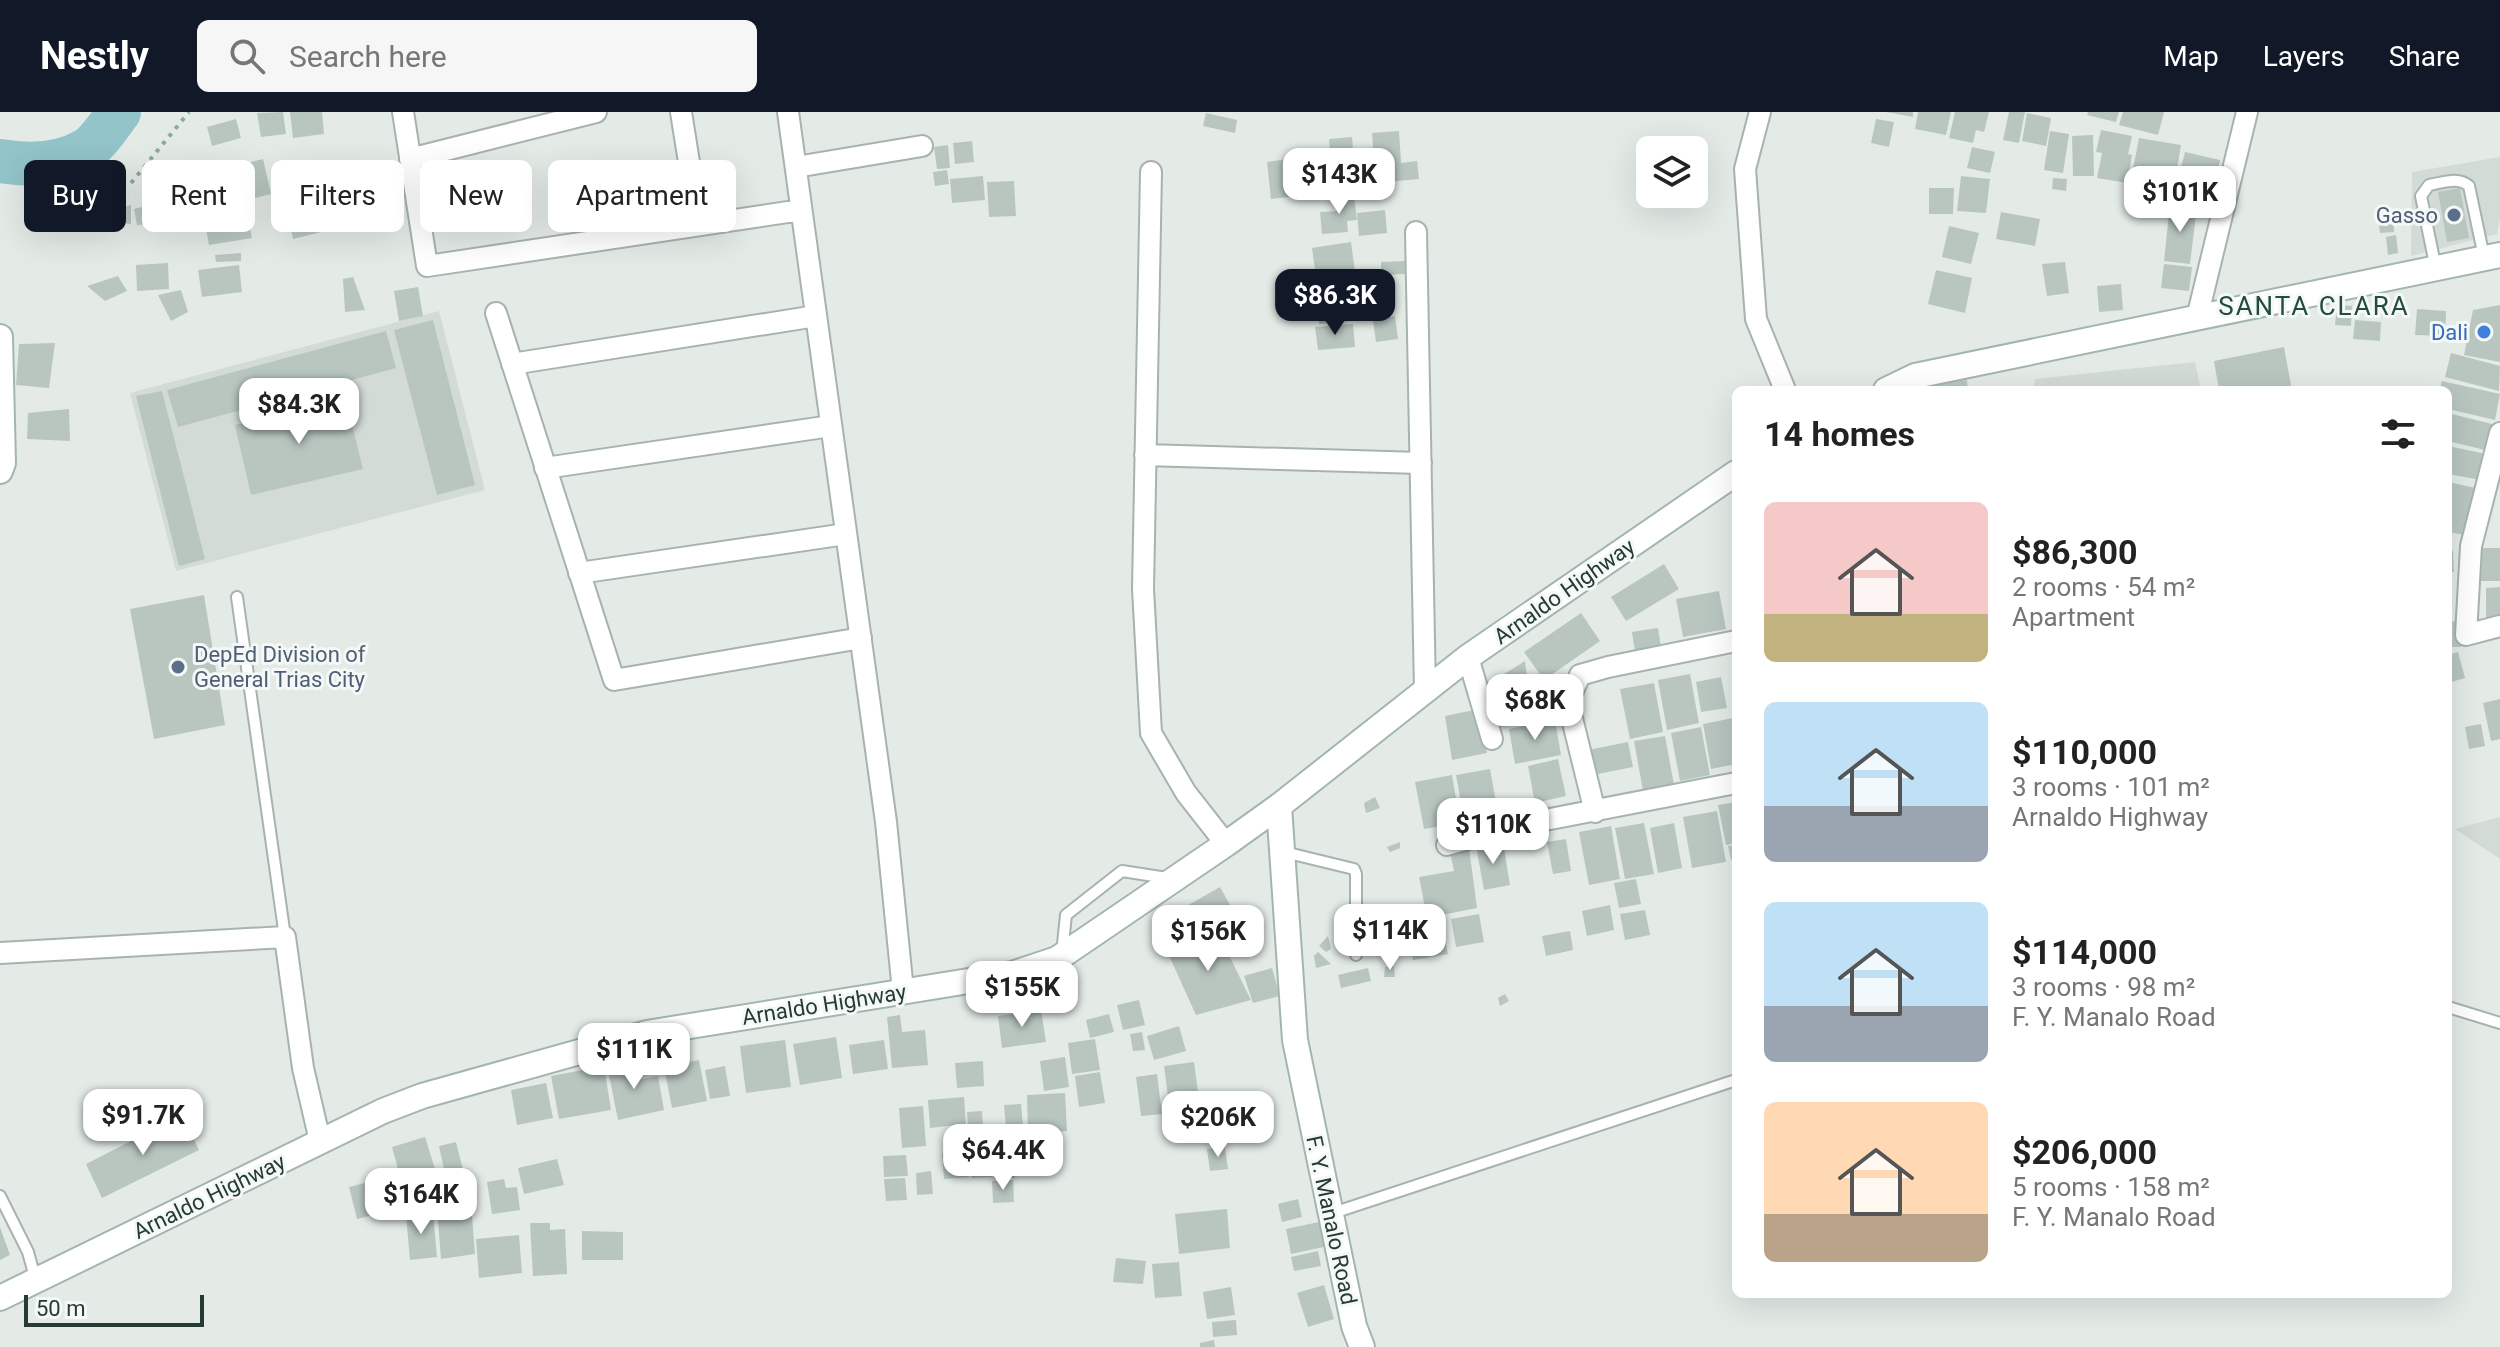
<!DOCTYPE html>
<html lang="en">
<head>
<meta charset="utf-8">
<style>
  body { margin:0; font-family:Roboto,sans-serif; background:#f6f6f6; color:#222; height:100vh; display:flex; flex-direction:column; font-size:30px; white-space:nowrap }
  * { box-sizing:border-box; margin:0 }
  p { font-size:26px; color:#767676 }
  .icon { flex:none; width:44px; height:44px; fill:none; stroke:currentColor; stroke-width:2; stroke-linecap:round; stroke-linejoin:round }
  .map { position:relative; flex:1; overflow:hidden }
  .panel { position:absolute; left:1732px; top:274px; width:720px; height:912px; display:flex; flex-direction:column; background:#fff; border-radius:12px; box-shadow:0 8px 32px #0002 }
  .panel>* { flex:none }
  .hud { position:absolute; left:24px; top:48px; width:760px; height:72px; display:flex; gap:16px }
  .tools { position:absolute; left:1636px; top:24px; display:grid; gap:16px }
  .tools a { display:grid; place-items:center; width:72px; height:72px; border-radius:12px; background:#fff; box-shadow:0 8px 32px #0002; font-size:40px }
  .scale { position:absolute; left:24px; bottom:20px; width:180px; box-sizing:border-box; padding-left:8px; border:4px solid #253b34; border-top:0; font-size:22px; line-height:28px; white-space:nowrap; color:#253b34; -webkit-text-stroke:6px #f4f8f6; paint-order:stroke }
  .price { position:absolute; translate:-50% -68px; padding:0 18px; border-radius:16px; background:#fff; color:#222; font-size:26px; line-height:52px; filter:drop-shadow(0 2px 4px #0008) }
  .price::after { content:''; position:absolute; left:50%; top:48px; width:24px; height:18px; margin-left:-12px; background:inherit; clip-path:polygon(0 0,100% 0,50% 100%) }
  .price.on { background:#111827; color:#fff }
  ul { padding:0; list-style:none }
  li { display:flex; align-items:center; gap:24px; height:200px; padding:0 32px }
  li span { display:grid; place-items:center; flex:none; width:224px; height:160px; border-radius:12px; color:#555 }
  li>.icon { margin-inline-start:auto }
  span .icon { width:96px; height:96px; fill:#fffc; stroke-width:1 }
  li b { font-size:34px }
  h2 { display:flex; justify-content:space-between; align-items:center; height:96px; padding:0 32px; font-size:34px }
  .tag { padding:0 28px; border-radius:12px; background:#fff; box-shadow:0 8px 32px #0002; font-size:28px; line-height:72px }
  .tag.on { background:#111827; color:#fff }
  header { display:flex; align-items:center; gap:48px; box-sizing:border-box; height:112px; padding:0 40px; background:#111827; color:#fff }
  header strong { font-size:38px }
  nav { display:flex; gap:44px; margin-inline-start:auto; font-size:28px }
  .search { width:560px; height:72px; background:#f6f6f6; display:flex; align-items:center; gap:20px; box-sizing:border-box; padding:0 28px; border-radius:12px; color:#767676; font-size:30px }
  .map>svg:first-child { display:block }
  .built { fill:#d2dbd6 }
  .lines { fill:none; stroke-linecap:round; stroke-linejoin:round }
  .river { stroke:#92c4ca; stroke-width:44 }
  .building { fill:#b9c6c0 }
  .lane-casing { stroke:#a7b3ae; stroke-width:14 }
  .street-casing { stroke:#a7b3ae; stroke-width:24 }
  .secondary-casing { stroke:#a3b6ae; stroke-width:28 }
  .path { stroke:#88ab9e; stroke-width:4; stroke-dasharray:4 6; stroke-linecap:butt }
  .lane { stroke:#fff; stroke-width:10 }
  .street { stroke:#fff; stroke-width:20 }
  .secondary { stroke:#fff; stroke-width:24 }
  .service-dot { fill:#5c6f8a; stroke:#f4f8f6; stroke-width:3 }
  .shop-dot { fill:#3f7fe0; stroke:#f4f8f6; stroke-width:3 }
  .labels { text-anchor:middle; stroke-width:6; stroke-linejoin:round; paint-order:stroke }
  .service-label { font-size:22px; fill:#4e5e75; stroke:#f4f8f6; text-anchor:end }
  .shop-label { font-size:22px; fill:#366cbe; stroke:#f4f8f6; text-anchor:end }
  .street-label { font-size:22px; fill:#253b34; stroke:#f4f8f6 }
  .quarter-label { font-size:26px; letter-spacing:2px; fill:#234b3f; stroke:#f4f8f6 }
</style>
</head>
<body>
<header>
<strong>Nestly</strong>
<div class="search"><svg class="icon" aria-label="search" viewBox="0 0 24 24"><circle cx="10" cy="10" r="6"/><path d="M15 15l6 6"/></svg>Search here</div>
<nav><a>Map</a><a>Layers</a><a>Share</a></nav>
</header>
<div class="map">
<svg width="2500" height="1235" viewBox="0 0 2500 1235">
  <rect width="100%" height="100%" fill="#e4ebe7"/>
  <path class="built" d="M2500 45V107L2497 122 2411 144 2412 60Z
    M439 199 485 378 176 459 130 281Z
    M2195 250 2201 278H2033L2035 267Z
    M2500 705V747L2455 717Z"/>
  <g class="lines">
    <path class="river" d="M0 49C29 54 60 53 86 38 98 31 110 12 119 0"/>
  </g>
  <path class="building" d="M283 0 286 22 261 25 257 1Z
    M290 0H322L324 22 293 26Z
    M1886 0H1913V5Z
    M1918 0H1951L1946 23 1915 17Z
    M1955 0H1989L1984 20 1976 18 1973 31 1949 26Z
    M2009 0H2025L2019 31 2003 28Z
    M2088 0H2119L2116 10 2087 3Z
    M2123 0H2164L2158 23 2119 13Z
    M1206 1 1237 8 1235 21 1203 14Z
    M2027 1 2051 6 2046 34 2022 29Z
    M236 7 241 26 212 34 207 15Z
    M1876 7 1894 10 1889 35 1871 31Z
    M2101 18 2132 24 2128 42 2132 43 2127 71 2097 66 2102 41 2096 40Z
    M1399 19 1401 51 1417 49 1419 67 1376 71 1372 21Z
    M2050 19 2069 22 2063 61 2044 58Z
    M2093 23 2094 64H2073L2072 24Z
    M1352 25 1354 51 1331 52 1329 27Z
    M2139 26 2181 33 2173 80 2130 73Z
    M972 29 974 50 955 52 953 31Z
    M948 33 950 56 937 57 934 35Z
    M1972 35 1995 40 1990 61 1967 56Z
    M2185 40 2220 48 2216 68 2180 60Z
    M1303 45 1307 83 1271 87 1267 50Z
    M263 47 271 82 239 90 230 55Z
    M220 51 226 76 187 84 181 59Z
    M947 58 949 72 935 74 933 60Z
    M315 63 320 83 296 90 322 84 329 118 293 127 286 92H289L284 71Z
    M983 64 985 88 952 91 950 67Z
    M1351 64 1353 77 1326 79 1325 66Z
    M1961 64 1990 67 1986 101 1957 99Z
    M2053 66 2067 67 2066 79 2052 77Z
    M1014 69 1016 104 989 105 987 70Z
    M1929 76H1954L1953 102H1929Z
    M2460 76 2469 126 2447 130 2438 80Z
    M227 79 231 100 246 97 252 126 209 133 200 85Z
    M1354 83 1357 108 1347 109 1348 120 1322 122 1320 100 1338 99 1336 84Z
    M178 88H196L202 115H180Z
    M2170 92 2197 95 2190 152 2164 149Z
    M131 93V112L114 110V98Z
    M145 94 148 112 137 113 134 97Z
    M1385 98 1387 121 1359 124 1357 101Z
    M2001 100 2040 107 2035 134 1996 127Z
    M2393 100 2394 120 2380 121 2378 101Z
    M1949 114 1979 121 1971 152 1942 145Z
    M2396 123 2398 141 2388 143 2386 125Z
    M1351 130 1355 160 1316 165 1312 136Z
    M241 141V149L216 150 215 143Z
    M1405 149V162L1381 163V150Z
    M2065 150 2069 181 2047 184 2042 152Z
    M168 151 169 177 137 179 136 153Z
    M2164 152 2192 155 2189 179 2161 176Z
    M239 153 242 180 202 185 198 158Z
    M1936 158 1972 166 1965 201 1928 192Z
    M118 164 127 179 105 189 87 174Z
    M353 165 365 198 345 200 343 167Z
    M1367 166 1370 207 1319 212 1315 171Z
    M2121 172 2123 198 2099 200 2097 174Z
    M418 175 423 204 399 209 394 179Z
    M181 178 188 200 171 209 158 183Z
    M2337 193 2352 194 2351 214 2335 213Z
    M2500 193V250L2464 243 2473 198Z
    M2417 197 2446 199 2445 224 2415 223Z
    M1395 204 1398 227 1376 230 1373 208Z
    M433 208 475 373 437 383 394 218Z
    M2355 208 2381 210 2380 229 2353 227Z
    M1353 212 1355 235 1318 238 1315 215Z
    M386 219 396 256 178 315 167 278Z
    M55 231 49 276 16 273 19 232Z
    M2284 235 2292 278H2219L2214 249Z
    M2451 241 2500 254 2499 279 2445 265Z
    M1967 268 1968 278H1933L1932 273Z
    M2442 269 2500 282 2495 308 2448 297V278H2439Z
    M162 279 205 447 179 454 136 284Z
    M345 284 363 357 251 383 235 313Z
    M69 297 70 329 27 327 28 301Z
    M2448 301 2496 313 2489 339 2448 329Z
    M2448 334 2491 343 2486 369 2448 362Z
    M2448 370 2476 376 2464 423 2448 420Z
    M2481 436H2500V469H2481Z
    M2453 438 2454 460H2448V439Z
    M1664 452 1679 477 1626 509 1611 485Z
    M2500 475V509L2486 511V476Z
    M1719 479 1726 517 1683 525 1676 487Z
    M204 483 225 613 154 627 130 497Z
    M1581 501 1600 529 1544 568 1524 540Z
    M2448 509 2461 510V535H2448Z
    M1658 516 1662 541 1636 546 1632 520Z
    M2458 540 2465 566 2448 571V543Z
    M1525 549 1527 565 1537 564 1545 607 1502 615 1488 572Z
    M1690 562 1699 611 1667 618 1658 568Z
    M1721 565 1727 596 1701 600 1696 570Z
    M1654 571 1663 620 1630 627 1620 577Z
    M2500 587V627L2491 629 2483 591Z
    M1479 597 1487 641 1452 648 1445 604Z
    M1733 606 1736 652 1711 657 1703 612Z
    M1555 608 1561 643 1515 652 1509 617Z
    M2481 612 2485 634 2469 637 2465 615Z
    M1701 615 1710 663 1680 669 1671 621Z
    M1665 624 1674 673 1643 679 1634 629Z
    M1628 630 1633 655 1593 663 1588 638Z
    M1558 647 1566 684 1535 691 1528 654Z
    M1490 657 1498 701 1464 707 1456 663Z
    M1452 663 1460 711 1424 717 1415 670Z
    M1375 685 1380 696 1366 701 1364 691Z
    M1736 690V731L1726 733 1718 693Z
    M1717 699 1726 750 1692 756 1683 705Z
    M1644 711 1654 762 1625 767 1615 716Z
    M1674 711 1682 756 1658 761 1650 716Z
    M1611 714 1620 767 1589 773 1579 720Z
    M1566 727 1571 759 1553 762 1547 730Z
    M1400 730V736L1390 740 1387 735Z
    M1503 730 1510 773 1484 778 1476 734Z
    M1736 733V747L1731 748 1728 734Z
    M1469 736 1477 796 1427 806 1419 765 1454 759 1450 740Z
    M1636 767 1641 792 1619 796 1614 771Z
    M1220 775 1234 800 1168 836 1155 812Z
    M1610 793 1614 818 1587 824 1582 799Z
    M1645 798 1650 823 1625 828 1620 802Z
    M1479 802 1484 830 1456 835 1451 807Z
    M1441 808 1448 842 1413 848 1407 815Z
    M1215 815 1251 888 1196 903 1167 839Z
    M1570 819 1573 838 1546 844 1542 824Z
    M1231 820 1238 836 1228 840 1221 824Z
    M1328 824 1331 837 1326 840 1319 834Z
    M1318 840 1331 852 1316 856 1314 844Z
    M1394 854 1395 865H1384L1385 855Z
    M1272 856 1280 884 1253 891 1244 864Z
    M1368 856 1371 869 1341 876 1338 863Z
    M1505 882 1509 889 1500 894 1498 886Z
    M1139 888 1145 913 1123 918 1117 893Z
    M1041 898 1046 930 1002 936 998 904Z
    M1109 902 1114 920 1090 926 1086 908Z
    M900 903 902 920 925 918 928 953 892 956 887 905Z
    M1179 914 1186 939 1154 948 1147 924Z
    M1142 920 1145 938 1133 939 1130 922Z
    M836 925 842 966 800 973 793 932Z
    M1095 927 1100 958 1072 962 1068 931Z
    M785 928 791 975 746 981 740 934Z
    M884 928 888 957 853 962 849 933Z
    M1065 945 1069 975 1044 979 1040 949Z
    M639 948 642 967 658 964 664 998 618 1008 607 953Z
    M699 948 707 989 672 996 664 955Z
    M983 949 984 974 957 976 955 951Z
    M1194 950 1199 987 1169 992 1164 954Z
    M604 954 611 998 559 1007 551 964Z
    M725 954 730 984 710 987 705 958Z
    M1100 960 1105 991 1079 995 1075 964Z
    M1157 962 1162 1002 1141 1004 1136 965Z
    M546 971 553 1006 517 1013 511 978Z
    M1065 981 1067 1019 1028 1021 1027 983Z
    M1256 982 1262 1018 1210 1026 1205 989Z
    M964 985 966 1012 930 1016 928 988Z
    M1021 992 1023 1014 1006 1016 1004 993Z
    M923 994 926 1034 902 1036 899 996Z
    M982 999 984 1029 969 1030 967 1000Z
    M182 1003 199 1038 102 1086 86 1052Z
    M425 1025 435 1057H430L438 1086 408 1094 392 1035Z
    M456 1030 463 1058 445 1062 439 1034Z
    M1225 1035 1228 1057 1210 1059 1207 1037Z
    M967 1039 969 1065 944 1067 942 1041Z
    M906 1043 908 1064 884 1065 883 1044Z
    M1014 1044 1015 1066 994 1067 993 1045Z
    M557 1047 564 1073 524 1082 518 1056Z
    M991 1048 992 1065 972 1066 971 1049Z
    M931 1059 933 1082 917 1083 916 1061Z
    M396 1063 404 1095 357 1107 349 1075Z
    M905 1066 907 1088 886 1089 884 1067Z
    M504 1067 506 1076 517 1075 520 1098 492 1102 487 1070Z
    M1013 1068 1014 1090 993 1091 992 1069Z
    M1298 1087 1302 1105 1282 1110 1278 1092Z
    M462 1094 463 1105 472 1104 475 1142 441 1147 437 1096Z
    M1227 1097 1230 1136 1179 1142 1175 1102Z
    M433 1101 437 1145 410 1148 406 1103Z
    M1328 1108 1333 1133 1291 1142 1286 1117Z
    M530 1111H550V1118L565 1117 567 1162 533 1164Z
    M0 1115 10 1143 0 1148Z
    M582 1119 623 1120V1148H582Z
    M519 1123 522 1161 479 1166 476 1127Z
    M1318 1139 1321 1154 1294 1159 1291 1145Z
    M1116 1146 1146 1149 1143 1172 1113 1170Z
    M1179 1150 1182 1184 1155 1186 1152 1152Z
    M1324 1173 1334 1207 1308 1215 1297 1181Z
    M1231 1175 1235 1203 1207 1207 1203 1180Z
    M1236 1208 1237 1223 1213 1225 1212 1210Z
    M1214 1228 1215 1235H1200V1231Z"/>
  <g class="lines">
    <g class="lane-casing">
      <path id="lane" d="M2436 157 2421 84 2429 73C2442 71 2458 64 2469 74L2484 145
        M237 485 285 825
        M1284 740 1354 757 1356 762V843
        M1062 841 1066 803 1122 759 1167 766
        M2448 895 2500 911
        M0 1084 28 1140 36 1169
        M1333 1101 1736 968"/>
    </g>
    <g class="street-casing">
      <path id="street" d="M403 0 427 154 801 98
        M681 0 699 113
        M788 0 886 710 903 879
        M1760 0 1745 57 1756 207 1785 278
        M410 47 596 0
        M796 55 922 34
        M1151 60 1143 477 1151 621 1186 681 1226 732
        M1416 120 1425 579
        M496 201 614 568 861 526
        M2197 206 2247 0
        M512 252 816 204
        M2500 321 2471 434 2466 523 2500 514
        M1145 343 1421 351
        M545 356 831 314
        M579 461 846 422
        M1468 545 1492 627
        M1595 700 1568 590 1580 563 1608 555 1736 529
        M1447 733 1514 714 1736 671
        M0 841 285 825 303 956 320 1029"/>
    </g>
    <g class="secondary-casing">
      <path id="secondary" d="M0 225 3 351 0 359
        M1886 278 1915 264 2500 143
        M1279 694 1295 928 1354 1214 1362 1235
        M0 1186 383 999 422 984 647 921 1012 862 1057 847 1226 732 1279 694 1468 545 1736 361"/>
    </g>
    <path class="path" d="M131 71 189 0"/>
    <use href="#lane" class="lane"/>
    <use href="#street" class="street"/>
    <use href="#secondary" class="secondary"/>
  </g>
  <g class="service-dot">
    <circle cx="2454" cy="103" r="8"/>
    <circle cx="178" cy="555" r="8"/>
  </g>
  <circle class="shop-dot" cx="2484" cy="220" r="8"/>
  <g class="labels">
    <g class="service-label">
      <text x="2438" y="111">Gasso</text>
      <text x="194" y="550" text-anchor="start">DepEd Division of<tspan x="194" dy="25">General Trias City</tspan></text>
    </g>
    <g class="shop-label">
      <text x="2468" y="228">Dali</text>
    </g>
    <g class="street-label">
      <text transform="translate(1564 479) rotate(-35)" y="8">Arnaldo Highway</text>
      <text transform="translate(824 892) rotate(-9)" y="8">Arnaldo Highway</text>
      <text transform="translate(209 1084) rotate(-26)" y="8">Arnaldo Highway</text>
      <text transform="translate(1332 1108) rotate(78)" y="8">F. Y. Manalo Road</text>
    </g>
    <g class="quarter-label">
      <text x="2314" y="203">SANTA CLARA</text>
    </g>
  </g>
</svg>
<div class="tools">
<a><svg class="icon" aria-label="layers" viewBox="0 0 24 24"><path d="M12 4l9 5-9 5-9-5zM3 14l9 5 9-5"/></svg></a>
</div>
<div class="scale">50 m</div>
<b class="price" style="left:1339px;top:104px">$143K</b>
<b class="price" style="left:2180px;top:122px">$101K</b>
<b class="price on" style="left:1335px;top:225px">$86.3K</b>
<b class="price" style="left:299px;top:334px">$84.3K</b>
<b class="price" style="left:1535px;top:630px">$68K</b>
<b class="price" style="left:1493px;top:754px">$110K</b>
<b class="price" style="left:1390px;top:860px">$114K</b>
<b class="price" style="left:1208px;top:861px">$156K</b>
<b class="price" style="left:1022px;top:917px">$155K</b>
<b class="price" style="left:634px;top:979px">$111K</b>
<b class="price" style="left:143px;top:1045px">$91.7K</b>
<b class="price" style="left:1218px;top:1047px">$206K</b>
<b class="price" style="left:1003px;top:1080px">$64.4K</b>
<b class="price" style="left:421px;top:1124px">$164K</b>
<div class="hud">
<a class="tag on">Buy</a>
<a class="tag">Rent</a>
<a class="tag">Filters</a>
<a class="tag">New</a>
<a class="tag">Apartment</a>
</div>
<section class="panel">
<h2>14 homes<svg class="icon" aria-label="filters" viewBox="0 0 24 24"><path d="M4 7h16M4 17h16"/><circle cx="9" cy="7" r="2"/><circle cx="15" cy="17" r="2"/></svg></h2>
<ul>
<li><span style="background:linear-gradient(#f6c9c9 70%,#c2b280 0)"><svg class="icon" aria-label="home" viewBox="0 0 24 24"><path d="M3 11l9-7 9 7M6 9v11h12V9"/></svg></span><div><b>$86,300</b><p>2 rooms · 54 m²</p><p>Apartment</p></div></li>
<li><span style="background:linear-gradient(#bfe0f5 65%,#9aa5b1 0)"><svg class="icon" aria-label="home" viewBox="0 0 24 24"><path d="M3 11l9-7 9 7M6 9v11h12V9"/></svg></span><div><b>$110,000</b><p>3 rooms · 101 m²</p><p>Arnaldo Highway</p></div></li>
<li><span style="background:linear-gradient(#bfe0f5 65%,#9aa5b1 0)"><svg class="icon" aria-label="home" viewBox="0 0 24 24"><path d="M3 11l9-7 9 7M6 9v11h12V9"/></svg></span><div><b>$114,000</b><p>3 rooms · 98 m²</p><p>F. Y. Manalo Road</p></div></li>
<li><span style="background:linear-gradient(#ffd9b3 70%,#b9a48a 0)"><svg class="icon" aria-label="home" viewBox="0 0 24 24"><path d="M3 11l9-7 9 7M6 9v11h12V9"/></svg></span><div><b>$206,000</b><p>5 rooms · 158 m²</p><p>F. Y. Manalo Road</p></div></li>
</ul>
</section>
</div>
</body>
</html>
